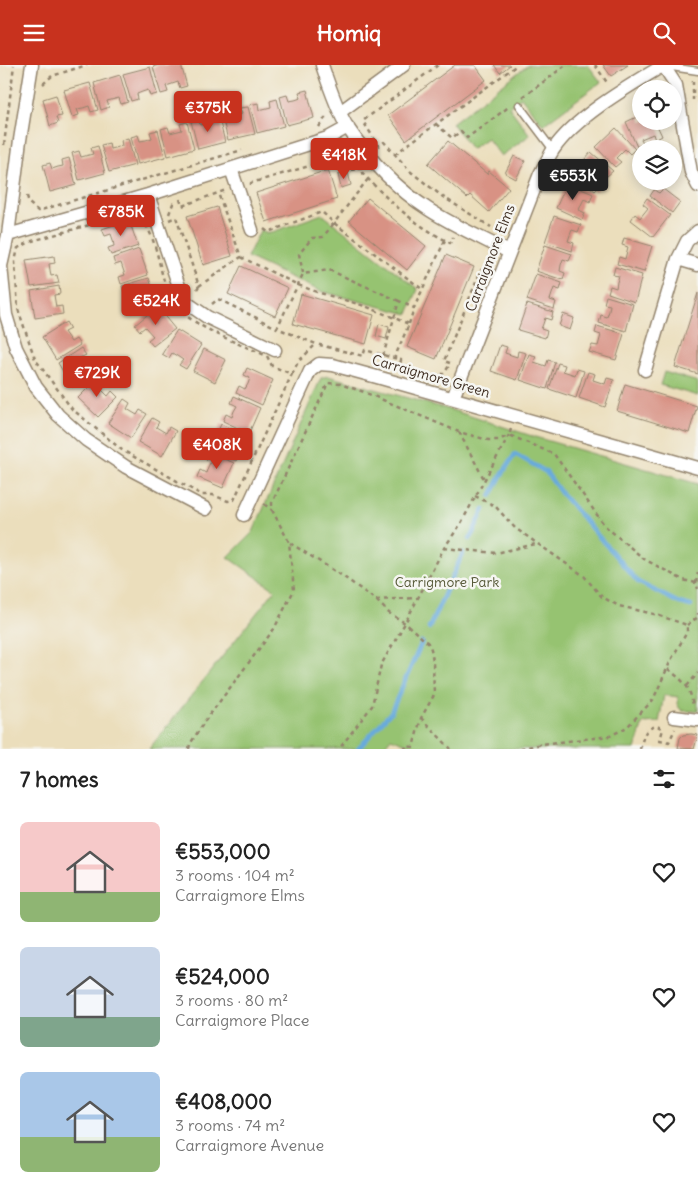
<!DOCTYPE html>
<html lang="en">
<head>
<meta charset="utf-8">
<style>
  body { margin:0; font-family:Delius,sans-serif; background:#f2f2f2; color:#222; height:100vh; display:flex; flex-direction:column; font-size:19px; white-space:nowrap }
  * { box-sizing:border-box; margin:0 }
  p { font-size:16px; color:#767676 }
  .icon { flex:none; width:28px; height:28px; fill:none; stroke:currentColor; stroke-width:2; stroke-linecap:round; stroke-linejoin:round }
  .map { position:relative; height:684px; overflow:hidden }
  .drawer { display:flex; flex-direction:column; background:#fff; flex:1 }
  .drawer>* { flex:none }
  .fabs { position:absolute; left:632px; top:15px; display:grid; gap:10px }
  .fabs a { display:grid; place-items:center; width:50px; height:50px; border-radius:50%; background:#fff; box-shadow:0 2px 12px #0003; font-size:25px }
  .price { position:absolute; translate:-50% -42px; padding:0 11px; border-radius:5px; background:#c8321e; color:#fff; font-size:16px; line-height:32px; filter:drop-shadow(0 1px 2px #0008) }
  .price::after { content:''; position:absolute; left:50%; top:30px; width:15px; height:11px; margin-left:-8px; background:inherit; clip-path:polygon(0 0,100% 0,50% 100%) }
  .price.current { background:#222; color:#fff }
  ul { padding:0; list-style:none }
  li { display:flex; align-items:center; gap:15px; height:125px; padding:0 20px }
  li span { display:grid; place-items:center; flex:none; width:140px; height:100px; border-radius:8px; color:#555 }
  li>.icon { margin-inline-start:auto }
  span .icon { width:60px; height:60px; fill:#fffc; stroke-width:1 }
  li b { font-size:21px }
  h2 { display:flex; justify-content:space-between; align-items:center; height:60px; padding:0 20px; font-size:21px }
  header { display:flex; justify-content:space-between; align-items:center; height:65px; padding:0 20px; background:#c8321e; color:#fff; font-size:22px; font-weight:700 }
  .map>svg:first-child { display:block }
  .green { fill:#96c371; stroke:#687648 }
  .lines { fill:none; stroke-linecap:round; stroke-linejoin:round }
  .stream { stroke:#68aadc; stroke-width:4.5 }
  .building { fill:#d89284 }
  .service-casing { stroke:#93846d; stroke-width:9 }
  .minor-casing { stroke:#93846d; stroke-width:15 }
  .path { stroke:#93846d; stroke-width:2.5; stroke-dasharray:4 4; stroke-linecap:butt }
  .service { stroke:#fff; stroke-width:6 }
  .minor { stroke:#fff; stroke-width:12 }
  .labels { text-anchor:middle; stroke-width:5; stroke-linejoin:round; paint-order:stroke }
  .street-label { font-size:14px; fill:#3b2a1e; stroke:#f6f6f2 }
  .park-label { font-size:14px; fill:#565837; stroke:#f6f6f2 }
</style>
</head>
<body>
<header><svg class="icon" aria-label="menu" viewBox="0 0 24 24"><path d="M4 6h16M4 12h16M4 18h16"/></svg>Homiq<svg class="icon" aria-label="search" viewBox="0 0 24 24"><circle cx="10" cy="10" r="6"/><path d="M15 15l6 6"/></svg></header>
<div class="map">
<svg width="698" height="684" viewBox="0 0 698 684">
  <rect width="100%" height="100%" fill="#f6f6f2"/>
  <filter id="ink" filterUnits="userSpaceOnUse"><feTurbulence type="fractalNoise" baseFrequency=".02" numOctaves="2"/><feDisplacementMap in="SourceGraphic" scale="10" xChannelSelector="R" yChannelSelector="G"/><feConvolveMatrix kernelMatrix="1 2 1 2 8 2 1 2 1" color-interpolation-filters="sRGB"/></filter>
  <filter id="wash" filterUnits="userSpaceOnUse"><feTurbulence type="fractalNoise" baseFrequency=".0096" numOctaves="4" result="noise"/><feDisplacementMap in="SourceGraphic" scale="20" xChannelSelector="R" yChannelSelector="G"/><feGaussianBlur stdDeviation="1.12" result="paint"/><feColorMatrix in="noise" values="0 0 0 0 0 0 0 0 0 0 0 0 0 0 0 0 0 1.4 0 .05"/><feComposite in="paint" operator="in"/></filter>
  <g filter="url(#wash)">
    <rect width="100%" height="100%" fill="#ebdebc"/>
    <path class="green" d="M528 0H588L601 17 543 60 521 32 509 42 530 70 501 91 487 73 471 84 452 58Z
      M322 149 418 224 408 249 320 226 247 192 261 164 267 169Z
      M664 307 698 317V331L660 320Z
      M328 311 455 346 535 372 698 419V646H682L678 641V632L664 630 659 657 643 658 635 684H420L391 673 382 684H149L275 525 228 492 253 467 321 313Z"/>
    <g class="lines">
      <path class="stream" d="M491 431 501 411 515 389 546 407 561 428 638 517 679 538 691 541
        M470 474 484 444
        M429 563 463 488
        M358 684 391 647 422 577"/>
    </g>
    <g id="blocks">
      <path class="building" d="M159 0H181L187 21 180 23 178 17 166 21 168 27 161 29 153 2Z
        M455 0H475L486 15 406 75 388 50Z
        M494 0H510L500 8Z
        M603 0H628L611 11Z
        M150 2 157 29 150 31 148 25 142 27 137 29 138 34 131 36 123 9Z
        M120 10 128 37 121 39 119 33 107 36 109 42 101 45 94 18Z
        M90 18 98 45 91 47 89 41 83 43 77 44 79 50 72 52 64 25Z
        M307 25 314 53 287 60 280 32 287 30 289 36 295 35 301 33 299 27Z
        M56 30 62 51 56 52 58 58 50 61 43 34Z
        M277 34 284 61 257 68 250 40 258 38 259 45 271 42 270 36Z
        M248 42 255 69 228 75 221 48 228 46 230 52 242 49 240 43Z
        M218 50 225 77 198 84 191 56 199 55 200 60 212 58 211 51Z
        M641 50V56H655L662 71 655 75 653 69 641 74 644 79 637 82 626 57Z
        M187 57 194 84 168 91 161 64 168 62 170 68 182 65 180 59Z
        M616 63 635 84 630 89 625 84 616 93 621 97 615 102 596 82Z
        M158 65 165 92 138 99 131 72 138 70 140 76 146 75 152 73 150 67Z
        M128 73 135 100 109 107 101 80 109 78 110 84 122 81 121 75Z
        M448 76 487 109 489 106 509 123 489 147 470 130 467 133 428 99Z
        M98 81 105 108 79 115 72 88 79 86 81 92 93 89 91 83Z
        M591 87 613 106 607 111 603 107 595 117 600 121 595 126 573 108Z
        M514 91 525 96 516 114 505 108Z
        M69 93 76 120 50 127 43 100 50 98 52 104 58 102 63 101 62 95Z
        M328 105 337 134 266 157 256 128Z
        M348 107 351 120 341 123 338 110Z
        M567 118 593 129 590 137 584 134 581 140 579 145 585 148 582 155 556 143Z
        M663 124 680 137 672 148 650 131 654 125 659 128Z
        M368 133 426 181 407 205 349 156Z
        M647 133 670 150 653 172 631 155 635 149 640 153 648 143 643 139Z
        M217 142 232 191 203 200 187 151Z
        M554 151 581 160 578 167 572 165 570 170 568 176 574 178 572 186 545 177Z
        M129 155 138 181 111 190 108 183 114 181 113 175 111 169 105 171 102 164Z
        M624 173 652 181 644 207 617 199 619 192 625 194 628 182 622 180Z
        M545 180 572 189 569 196 563 194 561 200 560 206 565 208 563 215 536 206Z
        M139 184 148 210 121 219 119 212 125 210 121 198 115 200 113 193Z
        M446 190 474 202 436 294 407 282Z
        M54 191 55 198 49 199 51 211 57 210 59 218 31 222 26 195Z
        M241 201 288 223 275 251 228 229Z
        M615 202 642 210 635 237 608 228 610 221 616 223 617 217 619 211 613 210Z
        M536 209 562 218 560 225 554 223 550 235 556 237 554 244 527 235Z
        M149 213 158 239 131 248 129 240 135 238 133 233 131 227 125 229 122 221Z
        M59 221 60 229 54 230 56 242 62 241 63 249 35 253 31 226Z
        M698 228V309L675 302Z
        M301 229 374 250 366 279 293 259Z
        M606 231 633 239 626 266 599 258 601 250 607 252 609 246 610 240 604 239Z
        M527 239 553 247 551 255 545 253 543 259 541 264 547 266 545 273 518 265Z
        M157 242 175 264 153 281 148 275 153 271 145 262 140 266 135 260Z
        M563 249 574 253 570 265 559 261Z
        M66 257 70 264 64 267 71 277 76 274 80 280 56 295 42 272Z
        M379 259 389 262 386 274 376 271Z
        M597 261 624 269 616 295 589 287 592 280 598 281 601 270 595 268Z
        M177 265 201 280 186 304 179 300 183 295 177 291 172 288 169 293 162 289Z
        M500 280 507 282 505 288 517 292 518 286 526 288 517 315 491 306Z
        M81 283 86 290 80 293 87 304 92 300 96 307 72 322 58 298Z
        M204 284 226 295 215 317 193 306Z
        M529 289 536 291 534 297 546 301 548 295 555 297 547 324 520 315Z
        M558 298 565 300 563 306 575 310 577 304 584 306 576 333 549 324Z
        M247 303 273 315 262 340 236 328 239 321 245 324 248 319 250 313 244 310Z
        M588 307 595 309 593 315 605 319 607 313 614 315 605 342 579 333Z
        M98 313 103 318 99 322 108 331 112 326 118 332 98 352 78 333Z
        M625 319 697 341 689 368 617 346Z
        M234 331 260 343 249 368 223 356 226 349 232 352 234 346 237 341 231 338Z
        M124 334 130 338 127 344 137 350 140 345 147 349 131 373 108 358Z
        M152 353 159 357 156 362 166 368 169 362 176 366 162 391 138 377Z
        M221 359 247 371 236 396 210 384 213 377 219 380 224 368 218 366Z
        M208 387 234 398 223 423 197 412 200 405 206 408 208 402 211 396 205 394Z
        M691 669 698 670 694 684 678 683 680 673 683 670Z"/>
    </g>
  </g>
  <g filter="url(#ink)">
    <use href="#blocks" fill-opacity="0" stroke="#93846d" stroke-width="1"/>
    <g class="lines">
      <g class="service-casing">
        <path id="service" d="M665 1 698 6
          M519 40 553 85"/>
      </g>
      <g class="minor-casing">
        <path id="minor" d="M32 0 20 75 8 170 1 201 6 250 16 283 36 322 58 350 86 375 126 402 206 444
          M322 0C328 18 338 48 348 63 369 94 397 124 428 144 454 161 482 173 509 187
          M663 0 676 20 691 107 698 121
          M340 47 404 0
          M231 104 252 165
          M148 130 184 236 207 252 275 285
          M8 170 148 130 328 73 348 62
          M678 194 698 200
          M645 305 678 194 687 176 698 166
          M453 333 540 109C544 102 548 93 553 85 575 52 629 21 664 0
          M244 450 310 306 319 299 333 300 377 312 698 403
          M674 652 698 655"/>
      </g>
      <path class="path" d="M438 0 364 55V58L379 81 384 77 411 107 443 132 491 162
        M595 0 608 19
        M693 16V35
        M43 19 52 11 87 0
        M523 32 566 0
        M436 59 452 73 461 66 467 73 510 41
        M319 62 325 53V49
        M4 80 14 0
        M335 84 342 106 359 104
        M395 89 517 0
        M362 102 359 104C384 132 412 158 445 175
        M368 114 334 158 422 224
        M251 120V118L323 97 327 87
        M27 131 29 138 38 146 242 85
        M180 134 182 141 226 125
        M136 147C159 170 157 204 170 232 182 259 241 279 267 291L272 301 292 309 234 435 228 436 213 430H202L122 385 72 344 35 294 18 244 15 197 18 183 32 176Z
        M169 149 174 136
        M169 155 176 152 199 221 195 227
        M264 164 268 167 322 147 334 158 323 172 312 173 299 189 303 208
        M241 192 298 220 317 227 365 241 409 259 394 294
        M199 221 241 192 218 128
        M399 236 329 205 303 209 277 263 316 279 363 291 365 285 401 295 399 304
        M212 239 218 234 277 263
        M409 259 414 243
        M383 291 399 236 414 243 445 175 450 178 453 172
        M292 309 298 297 316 279
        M433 313C442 312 447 306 450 298L444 296 481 205 488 206V203
        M511 364 509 370 554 389 605 461 644 494 683 515 696 518 698 524
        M459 367 484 414
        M475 431 495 441 515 463 584 511 602 532 619 541 654 549 687 560V567L671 595 653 635 627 662 610 671 542 679 517 684
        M264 439 272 445
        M290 478 341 510 376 535 389 548 405 558 428 578 431 584 433 596 434 630 421 653 413 682 406 681 405 684
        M444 483 496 488 536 479
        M696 518 698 507
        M376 535 417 533
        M687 560 698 552V548
        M668 604C685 618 690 620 693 642
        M687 621 698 608
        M421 653 451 684
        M189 684 190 679 205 656 274 564 294 525 289 477 272 445V438L328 318 340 319 364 327 459 367 488 375H499L509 370 460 460 444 483 405 558 381 600 372 641 339 684
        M640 684C644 671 643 664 657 661L663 664 660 675 669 677 675 664"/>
      <use href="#service" class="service"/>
      <use href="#minor" class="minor"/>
    </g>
  </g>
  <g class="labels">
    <g class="street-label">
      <text transform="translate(490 193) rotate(-69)" y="5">Carraigmore Elms</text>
      <text transform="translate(431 311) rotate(16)" y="5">Carraigmore Green</text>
    </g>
    <g class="park-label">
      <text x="447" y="522">Carrigmore Park</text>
    </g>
  </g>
</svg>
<div class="fabs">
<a><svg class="icon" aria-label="locate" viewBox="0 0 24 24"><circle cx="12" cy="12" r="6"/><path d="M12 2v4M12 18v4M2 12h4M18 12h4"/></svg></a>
<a><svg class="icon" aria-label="layers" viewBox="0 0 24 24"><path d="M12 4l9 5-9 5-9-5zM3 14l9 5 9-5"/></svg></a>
</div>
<b class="price" style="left:208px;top:68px">€375K</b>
<b class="price" style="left:344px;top:115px">€418K</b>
<b class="price current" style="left:573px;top:136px">€553K</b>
<b class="price" style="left:121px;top:172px">€785K</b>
<b class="price" style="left:156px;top:261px">€524K</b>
<b class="price" style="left:97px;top:333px">€729K</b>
<b class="price" style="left:217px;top:405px">€408K</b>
</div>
<section class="drawer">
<h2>7 homes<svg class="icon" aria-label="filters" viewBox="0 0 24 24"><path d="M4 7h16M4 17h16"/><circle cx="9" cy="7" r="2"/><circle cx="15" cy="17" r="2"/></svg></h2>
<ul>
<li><span style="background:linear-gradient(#f6c9c9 70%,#8fb573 0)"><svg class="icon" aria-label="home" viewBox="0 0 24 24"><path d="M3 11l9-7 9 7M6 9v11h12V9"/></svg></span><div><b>€553,000</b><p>3 rooms · 104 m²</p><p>Carraigmore Elms</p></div><svg class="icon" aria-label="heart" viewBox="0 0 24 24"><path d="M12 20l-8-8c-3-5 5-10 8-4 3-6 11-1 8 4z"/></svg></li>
<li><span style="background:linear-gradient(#c9d6e8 70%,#7fa58c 0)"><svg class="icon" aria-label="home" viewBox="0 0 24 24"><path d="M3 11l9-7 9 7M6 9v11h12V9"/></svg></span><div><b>€524,000</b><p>3 rooms · 80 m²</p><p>Carraigmore Place</p></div><svg class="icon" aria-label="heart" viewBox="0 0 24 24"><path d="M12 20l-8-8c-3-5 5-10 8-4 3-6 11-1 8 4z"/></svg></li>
<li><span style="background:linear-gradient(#a9c7e8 65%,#8fb573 0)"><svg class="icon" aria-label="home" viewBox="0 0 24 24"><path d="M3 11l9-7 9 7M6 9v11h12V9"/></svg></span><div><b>€408,000</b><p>3 rooms · 74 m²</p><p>Carraigmore Avenue</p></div><svg class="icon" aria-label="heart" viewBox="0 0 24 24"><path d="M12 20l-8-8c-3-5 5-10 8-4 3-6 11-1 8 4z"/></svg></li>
</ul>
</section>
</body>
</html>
